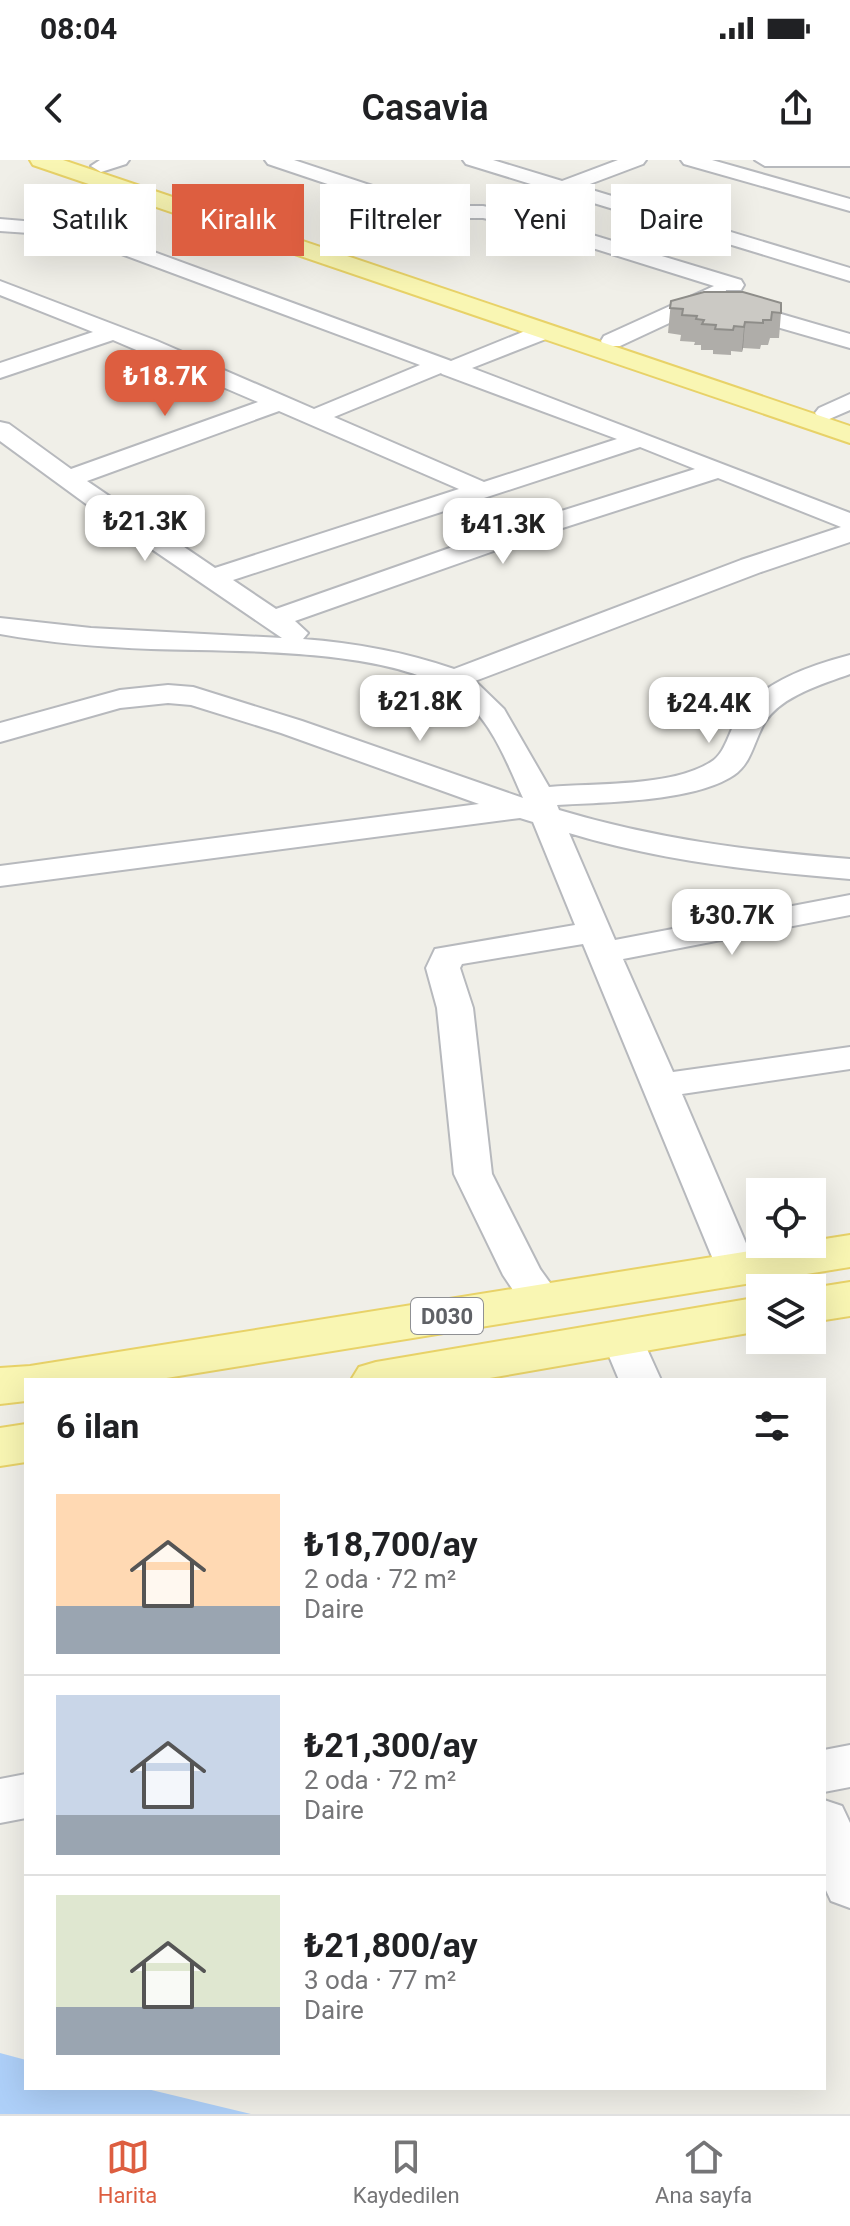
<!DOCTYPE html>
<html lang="tr">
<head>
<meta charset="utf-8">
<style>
  body { margin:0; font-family:Roboto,sans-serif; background:#f2f2f2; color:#202124; height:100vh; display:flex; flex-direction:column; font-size:30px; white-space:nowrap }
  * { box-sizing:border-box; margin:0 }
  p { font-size:26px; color:#757577 }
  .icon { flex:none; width:44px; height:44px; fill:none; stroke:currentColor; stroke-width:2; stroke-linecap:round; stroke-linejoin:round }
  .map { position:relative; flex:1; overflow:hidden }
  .drawer { position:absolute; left:24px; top:1218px; width:802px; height:712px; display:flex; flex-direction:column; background:#fff; border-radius:0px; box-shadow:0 8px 32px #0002 }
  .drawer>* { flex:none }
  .top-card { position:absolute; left:24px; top:24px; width:802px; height:72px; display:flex; gap:16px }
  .buttons { position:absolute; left:746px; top:1018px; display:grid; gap:16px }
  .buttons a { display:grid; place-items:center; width:80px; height:80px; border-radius:0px; background:#fff; box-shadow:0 8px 32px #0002; font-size:40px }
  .price { position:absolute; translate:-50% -68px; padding:0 18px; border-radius:16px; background:#fff; color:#222; font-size:26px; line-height:52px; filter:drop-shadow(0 2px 4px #0008) }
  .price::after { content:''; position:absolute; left:50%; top:48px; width:24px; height:18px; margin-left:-12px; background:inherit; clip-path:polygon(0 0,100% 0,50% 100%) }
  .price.on { background:#dd5e40; color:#fff }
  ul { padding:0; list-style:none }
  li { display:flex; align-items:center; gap:24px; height:200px; padding:0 32px }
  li+li { border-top:2px solid #e0e0e0 }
  li span { display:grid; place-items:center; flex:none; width:224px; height:160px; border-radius:0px; color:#555 }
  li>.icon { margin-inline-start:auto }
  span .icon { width:96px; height:96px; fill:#fffc; stroke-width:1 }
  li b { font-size:34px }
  h2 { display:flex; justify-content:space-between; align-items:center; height:96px; padding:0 32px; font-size:34px }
  .pill { padding:0 28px; border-radius:0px; background:#fff; box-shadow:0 8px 32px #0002; font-size:28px; line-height:72px }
  .pill.on { background:#dd5e40; color:#fff }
  .status { display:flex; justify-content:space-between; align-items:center; height:56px; padding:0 40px; background:#fff; direction:ltr }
  .status svg { height:22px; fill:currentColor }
  header { display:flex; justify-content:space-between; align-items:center; height:104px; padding:0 32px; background:#fff; font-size:36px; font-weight:600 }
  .tabs { display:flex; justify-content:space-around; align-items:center; height:112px; border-top:2px solid #e0e0e0; background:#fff; font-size:22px; color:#757577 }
  .tabs a { display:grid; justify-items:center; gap:4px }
  .tabs .on { color:#dd5e40 }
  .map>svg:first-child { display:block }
  .water { fill:#aed0f9 }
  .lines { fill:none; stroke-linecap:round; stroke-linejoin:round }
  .minor-casing { stroke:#b7b9bd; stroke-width:4 }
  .major-casing { stroke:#e8d268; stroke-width:4 }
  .minor { fill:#fff; fill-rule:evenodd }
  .major { fill:#f9f6b3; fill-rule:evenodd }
  .wall { fill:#afada9 }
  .shaded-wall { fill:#8e8d89 }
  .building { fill:#cbc9c4; stroke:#8e8d89; stroke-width:2 }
  .labels { text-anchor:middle; stroke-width:7; stroke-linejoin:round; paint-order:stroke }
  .shield { fill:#fff; stroke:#8f9094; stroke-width:2 }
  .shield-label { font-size:22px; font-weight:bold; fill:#5f6166 }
</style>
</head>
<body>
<div class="status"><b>08:04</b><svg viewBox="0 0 49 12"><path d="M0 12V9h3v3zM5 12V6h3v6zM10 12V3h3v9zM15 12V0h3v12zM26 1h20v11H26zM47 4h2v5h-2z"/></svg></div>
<header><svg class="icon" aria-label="back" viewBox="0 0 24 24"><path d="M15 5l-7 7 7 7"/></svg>Casavia<svg class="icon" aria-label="share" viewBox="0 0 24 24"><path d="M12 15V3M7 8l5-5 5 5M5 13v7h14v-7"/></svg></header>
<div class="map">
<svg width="850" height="1954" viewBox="0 0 850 1954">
  <rect width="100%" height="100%" fill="#f0efe8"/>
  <path class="water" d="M0 1893 26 1900V1928H143L251 1954H0Z"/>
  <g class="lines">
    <g class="minor-casing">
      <path id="minor" d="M100 0H129L126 4 101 12 91 6Z
        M265 0H294L433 46H483L533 57 741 120 744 125 741 130H726L725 137 620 186H604L601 181 604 176 714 126 522 66 483 58H433L339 90H325L322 86 325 82 411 52 268 4Z
        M463 0H493L562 21 618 0H646L643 4 582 27 850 108V121L564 34H549L547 29 466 4Z
        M681 0H712L850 39V51L684 4Z
        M755 0H850V6H765Z
        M0 59 83 66 451 201 535 167H551L554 172 551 177 472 208 850 353V382L761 412 475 521 504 549 549 627C595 623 672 627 711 602 726 593 729 570 739 556 761 522 812 505 850 495V514C823 524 781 536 765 562 754 580 752 603 734 615 694 642 605 642 557 645L559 650C655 679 751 691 850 699V719C755 711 661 701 569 673L615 780 850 735V755L623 799 673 912 850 887V909L682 934 757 1109 751 1119 737 1123 723 1119 717 1109 583 784 462 804 460 808 473 848 492 1014 540 1109 563 1141 557 1151 542 1155 527 1151 503 1115 454 1014 437 848 426 808 435 789 575 765 533 662 520 658 0 726V706L479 644 281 573 191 545 168 543 120 548 0 582V563L120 530 168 525 193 527 302 561 523 638C508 605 493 564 464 540 401 486 233 492 151 489 100 487 50 483 0 474V458L91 468 282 478 93 349 0 281V262L9 264 71 309 258 242 113 180 0 218V203L93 172 0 135V121L157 181 314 249 420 205 73 76 0 71ZM441 213 442 214 617 279 484 322 334 257ZM279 251 459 329 215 408 87 321ZM640 287 695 309 501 370 276 449 233 420ZM718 318 841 367 741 400 454 509C405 492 355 483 303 479L308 473 295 461 519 382Z
        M733 140 850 174V188L725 152 722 147 725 142Z
        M850 234V250L827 260 819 258 815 253 819 248Z
        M622 1162 637 1167 661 1220H619L601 1177 607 1167Z
        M850 1585V1627L824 1632V1590Z
        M26 1614V1658L0 1663V1619Z
        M824 1640 842 1646 850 1663V1748L831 1741 824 1726Z"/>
    </g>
    <g class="major-casing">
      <path id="major" d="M30 0H63L850 266V283L33 5Z
        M850 1075V1107L154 1220H26V1241L0 1244V1208L30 1206 794 1084H812V1081Z
        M850 1122V1156L812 1162V1128Z
        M760 1137V1171L478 1220H351L359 1207 376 1202Z
        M26 1264V1302L0 1306V1268Z"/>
    </g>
    <use href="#minor" class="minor"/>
    <use href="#major" class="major"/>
  </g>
  <path class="wall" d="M671 141 781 153 779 178H770L768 185H761L760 189 743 188 742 192 731 191V195L713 194V190H701V185H694L695 182 680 181 681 175 668 173Z"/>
  <path class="shaded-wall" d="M745 162 743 188 742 192 744 167Z"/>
  <path class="building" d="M704 132H743L781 143V153L772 152 771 160H763V163L745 162 744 167 734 166 733 170 715 169 716 165 702 164 704 160 696 159 697 156 682 155 683 149 670 148 671 141Z"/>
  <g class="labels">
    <rect class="shield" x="411" y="1138" width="72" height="36" rx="6"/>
    <g class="shield-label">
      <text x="447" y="1164">D030</text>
    </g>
  </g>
</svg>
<div class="buttons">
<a><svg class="icon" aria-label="locate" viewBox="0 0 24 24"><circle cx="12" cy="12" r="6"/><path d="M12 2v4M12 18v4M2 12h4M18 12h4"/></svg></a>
<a><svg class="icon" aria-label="layers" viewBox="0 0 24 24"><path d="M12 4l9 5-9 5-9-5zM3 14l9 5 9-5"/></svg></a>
</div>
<b class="price on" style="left:165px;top:258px">₺18.7K</b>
<b class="price" style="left:145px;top:403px">₺21.3K</b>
<b class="price" style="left:503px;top:406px">₺41.3K</b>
<b class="price" style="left:420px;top:583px">₺21.8K</b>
<b class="price" style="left:709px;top:585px">₺24.4K</b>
<b class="price" style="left:732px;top:797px">₺30.7K</b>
<div class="top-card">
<a class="pill">Satılık</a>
<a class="pill on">Kiralık</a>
<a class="pill">Filtreler</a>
<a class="pill">Yeni</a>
<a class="pill">Daire</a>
</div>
<section class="drawer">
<h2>6 ilan<svg class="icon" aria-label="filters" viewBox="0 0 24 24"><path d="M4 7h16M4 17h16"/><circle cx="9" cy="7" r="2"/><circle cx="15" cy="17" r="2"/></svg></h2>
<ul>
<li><span style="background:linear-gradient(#ffd9b3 70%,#9aa5b1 0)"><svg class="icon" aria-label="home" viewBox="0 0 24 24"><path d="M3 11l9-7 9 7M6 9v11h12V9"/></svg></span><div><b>₺18,700/ay</b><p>2 oda · 72 m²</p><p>Daire</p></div></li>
<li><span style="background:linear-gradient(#c9d6e8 75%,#9aa5b1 0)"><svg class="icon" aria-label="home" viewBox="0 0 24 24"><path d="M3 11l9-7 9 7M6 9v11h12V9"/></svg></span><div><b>₺21,300/ay</b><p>2 oda · 72 m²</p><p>Daire</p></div></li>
<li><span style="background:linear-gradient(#dfe7d0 70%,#9aa5b1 0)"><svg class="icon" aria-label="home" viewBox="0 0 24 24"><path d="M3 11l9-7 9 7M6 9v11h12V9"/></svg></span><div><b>₺21,800/ay</b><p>3 oda · 77 m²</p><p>Daire</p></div></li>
</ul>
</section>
</div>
<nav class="tabs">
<a class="on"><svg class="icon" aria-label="map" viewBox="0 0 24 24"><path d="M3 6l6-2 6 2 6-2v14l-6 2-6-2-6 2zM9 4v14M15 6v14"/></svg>Harita</a>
<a><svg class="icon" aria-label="saved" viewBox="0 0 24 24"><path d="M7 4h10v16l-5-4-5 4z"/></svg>Kaydedilen</a>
<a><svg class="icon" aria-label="home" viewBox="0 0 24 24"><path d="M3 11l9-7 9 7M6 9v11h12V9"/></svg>Ana sayfa</a>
</nav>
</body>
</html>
